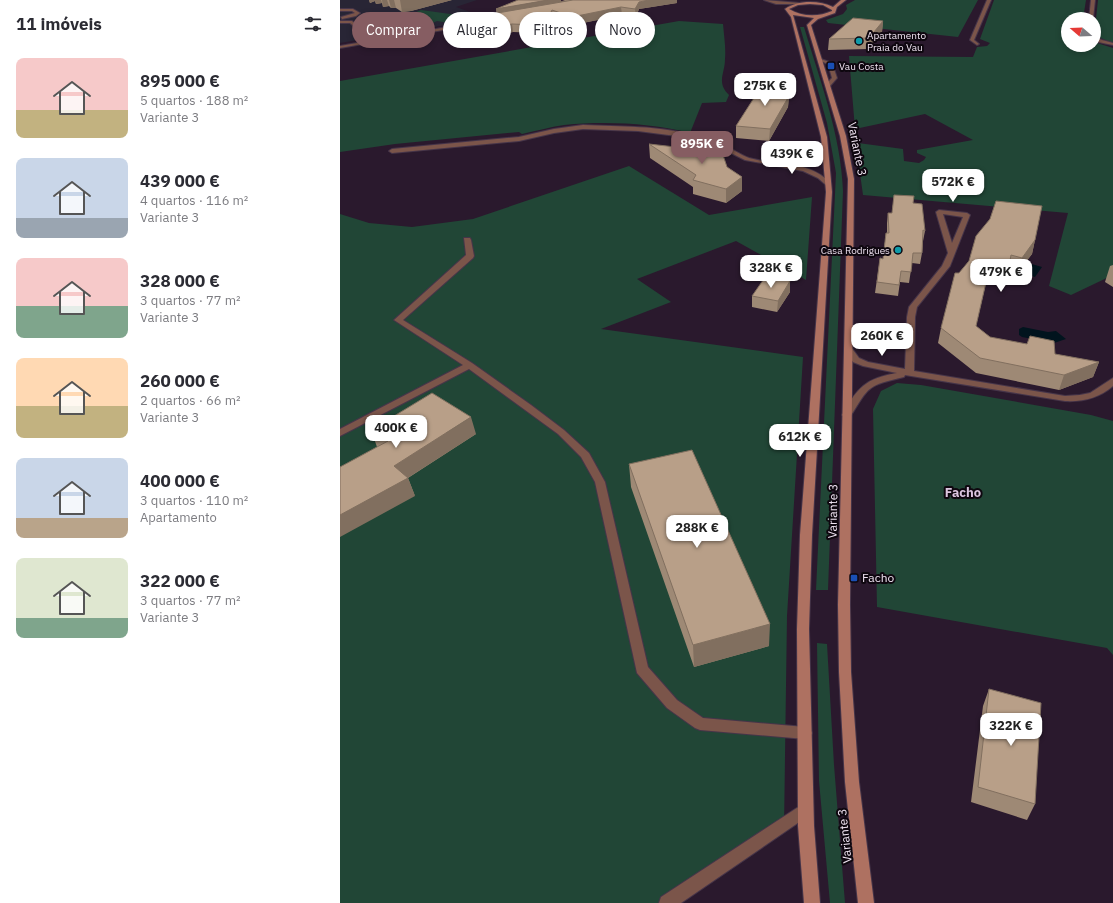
<!DOCTYPE html>
<html lang="pt">
<head>
<meta charset="utf-8">
<style>
  body { margin:0; font-family:"IBM Plex Sans",sans-serif; background:#f2f2f3; color:#2b2b33; height:100vh; display:flex; flex-direction:column; font-size:15px; white-space:nowrap }
  * { box-sizing:border-box; margin:0 }
  p { font-size:13px; color:#7c7c81 }
  .icon { flex:none; width:22px; height:22px; fill:none; stroke:currentColor; stroke-width:2; stroke-linecap:round; stroke-linejoin:round }
  .map { position:relative; flex:1; overflow:hidden }
  .details { display:flex; flex-direction:column; background:#fff; width:340px }
  .details>* { flex:none }
  .banner { position:absolute; left:12px; top:12px; width:380px; height:36px; display:flex; gap:8px }
  .needle { width:26px; rotate:289deg }
  .tools { position:absolute; left:721px; top:12px; display:grid; gap:8px }
  .tools a { display:grid; place-items:center; width:40px; height:40px; border-radius:50%; background:#fff; box-shadow:0 2px 6px #0003; font-size:20px }
  .price { position:absolute; translate:-50% -34px; padding:0 9px; border-radius:8px; background:#fff; color:#222; font-size:13px; line-height:26px; filter:drop-shadow(0 1px 2px #0008) }
  .price::after { content:''; position:absolute; left:50%; top:24px; width:12px; height:9px; margin-left:-6px; background:inherit; clip-path:polygon(0 0,100% 0,50% 100%) }
  .price.selected { background:#865d62; color:#fff }
  ul { padding:0; list-style:none }
  li { display:flex; align-items:center; gap:12px; height:100px; padding:0 16px }
  li span { display:grid; place-items:center; flex:none; width:112px; height:80px; border-radius:8px; color:#555 }
  li>.icon { margin-inline-start:auto }
  span .icon { width:48px; height:48px; fill:#fffc; stroke-width:1 }
  li b { font-size:17px }
  h2 { display:flex; justify-content:space-between; align-items:center; height:48px; padding:0 16px; font-size:17px }
  .chip { padding:0 14px; border-radius:18px; background:#fff; box-shadow:0 2px 6px #0003; font-size:14px; line-height:36px }
  .chip.selected { background:#865d62; color:#fff }
  main { display:flex; flex:1; min-height:0 }
  .map>svg:first-child { display:block }
  .commercial { fill:#282535 }
  .green { fill:#214636 }
  .water { fill:#01141e }
  .lines { fill:none; stroke-linecap:round; stroke-linejoin:round }
  .service-casing { stroke:#463549; stroke-width:2 }
  .minor-casing { stroke:#463549; stroke-width:2 }
  .secondary-casing { stroke:#463549; stroke-width:2 }
  .service { fill:#7b554a; fill-rule:evenodd }
  .minor { fill:#7b554a; fill-rule:evenodd }
  .secondary { fill:#ae7161; fill-rule:evenodd }
  .wall { fill:#9e8975 }
  .shaded-wall { fill:#816f5f }
  .building { fill:#b89f88; stroke:#816f5f }
  .culture-dot { fill:#0f9aa8; stroke:#0e070f; stroke-width:1.5 }
  .transit-dot { fill:#1a4fb4; stroke:#0e070f; stroke-width:1.5 }
  .labels { text-anchor:middle; stroke-width:4; stroke-linejoin:round; paint-order:stroke }
  .far-poi-label { font-size:10px; fill:#f0e4f2; stroke:#0e070f; text-anchor:start }
  .street-label { font-size:12px; fill:#f0e4f2; stroke:#0e070f }
  .poi-label { font-size:12px; fill:#f0e4f2; stroke:#0e070f; text-anchor:start }
  .neighbourhood-label { font-size:13px; font-weight:bold; fill:#dbc5df; stroke:#0e070f }
</style>
</head>
<body>
<main>
<section class="details">
<h2>11 imóveis<svg class="icon" aria-label="filters" viewBox="0 0 24 24"><path d="M4 7h16M4 17h16"/><circle cx="9" cy="7" r="2"/><circle cx="15" cy="17" r="2"/></svg></h2>
<ul>
<li><span style="background:linear-gradient(#f6c9c9 65%,#c2b280 0)"><svg class="icon" aria-label="home" viewBox="0 0 24 24"><path d="M3 11l9-7 9 7M6 9v11h12V9"/></svg></span><div><b>895 000 €</b><p>5 quartos · 188 m²</p><p>Variante 3</p></div></li>
<li><span style="background:linear-gradient(#c9d6e8 75%,#9aa5b1 0)"><svg class="icon" aria-label="home" viewBox="0 0 24 24"><path d="M3 11l9-7 9 7M6 9v11h12V9"/></svg></span><div><b>439 000 €</b><p>4 quartos · 116 m²</p><p>Variante 3</p></div></li>
<li><span style="background:linear-gradient(#f6c9c9 60%,#7fa58c 0)"><svg class="icon" aria-label="home" viewBox="0 0 24 24"><path d="M3 11l9-7 9 7M6 9v11h12V9"/></svg></span><div><b>328 000 €</b><p>3 quartos · 77 m²</p><p>Variante 3</p></div></li>
<li><span style="background:linear-gradient(#ffd9b3 60%,#c2b280 0)"><svg class="icon" aria-label="home" viewBox="0 0 24 24"><path d="M3 11l9-7 9 7M6 9v11h12V9"/></svg></span><div><b>260 000 €</b><p>2 quartos · 66 m²</p><p>Variante 3</p></div></li>
<li><span style="background:linear-gradient(#c9d6e8 75%,#b9a48a 0)"><svg class="icon" aria-label="home" viewBox="0 0 24 24"><path d="M3 11l9-7 9 7M6 9v11h12V9"/></svg></span><div><b>400 000 €</b><p>3 quartos · 110 m²</p><p>Apartamento</p></div></li>
<li><span style="background:linear-gradient(#dfe7d0 75%,#7fa58c 0)"><svg class="icon" aria-label="home" viewBox="0 0 24 24"><path d="M3 11l9-7 9 7M6 9v11h12V9"/></svg></span><div><b>322 000 €</b><p>3 quartos · 77 m²</p><p>Variante 3</p></div></li>
</ul>
</section>
<div class="map">
<svg width="773" height="903" viewBox="0 0 773 903">
  <rect width="100%" height="100%" fill="#2a192d"/>
  <path class="commercial" d="M0 0H137L116 7 147 18 0 43Z"/>
  <path class="green" d="M515 0H638L618 37 488 23 486 20 503 14 507 9 506 5Z
    M654 0H746L743 19H728V45H754V42L773 48V275L731 295 709 286 728 213 523 195 518 159V143L563 149 564 161 579 163 584 160 586 157 577 153V150L633 140 585 114 515 129 509 56 633 57 637 47 647 46 650 43 640 39Z
    M758 0H773V43L758 37 755 28Z
    M81 10 125 16 110 23 97 21 79 29 34 22 53 15 65 17Z
    M339 21 383 24C384 36 386 48 385 59 385 74 376 82 389 95L386 102 362 103 350 133C310 123 266 121 224 125 210 127 196 131 182 134L179 132 55 144 0 152V81Z
    M460 27H464C480 81 501 135 503 191L488 590H476L496 173 487 123Z
    M289 166 369 215 472 197 466 280 396 241 297 279 331 302 261 329 463 357 447 616 444 828 325 903H0V214L29 223 72 227 133 219Z
    M557 383 581 385 751 415 773 421V655L767 648 537 607 533 409 541 391Z
    M477 643 487 644 494 765 505 903H490L479 781Z"/>
  <path class="water" d="M688 263 702 267 695 277 681 273Z
    M683 327 708 332 716 331 726 339 714 343 682 337 679 335V329Z"/>
  <g class="lines">
    <g class="service-casing">
      <path id="service" d="M647 0H651L634 40 639 44 637 45 630 40Z
        M751 0H755L753 19H749Z
        M0 9H13L20 13 16 16 2 19 1 17 15 13 12 11H0Z
        M0 21H12L37 41 33 42 10 23H0Z
        M754 36 762 40 773 43V45L758 42 754 39Z
        M478 58 492 63 497 78 490 86 485 85 492 78 488 64 478 60Z"/>
    </g>
    <g class="minor-casing">
      <path id="minor" d="M424 0 460 3 462 4H436Z
        M124 24 126 26 0 48V46Z
        M243 125C280 127 319 125 355 136 366 139 377 142 387 147 394 150 401 155 409 158 437 166 470 160 491 184L486 185 478 178 463 171 405 160 383 149 352 138 298 131 243 129 214 133 179 141 52 153 49 151 52 149 179 137 214 129Z
        M483 148 488 149 475 159 448 164 445 162 471 156Z
        M599 210 627 213 630 215 610 266 577 307 575 317 574 371 725 396 740 395 750 393 773 378V386C759 398 743 402 725 401L565 375 564 377C527 386 530 385 510 417H504L502 415C517 388 526 378 557 373L523 366 513 362 504 349 505 347H511L519 358 528 362 565 369 567 317 569 307 602 266 608 253 596 212ZM603 214 623 217 612 243Z
        M124 238H130L131 240 134 256 133 258 63 320 132 363 191 405 224 430 249 453 265 482 308 667 337 700 363 718 465 727 470 729 472 733 470 737 465 739 360 730 355 728 327 708 297 673 255 482 241 457 218 434 129 369 0 436V429L123 365 54 320 126 255Z
        M466 802 471 804 473 809 471 814 341 903H319L321 897Z"/>
    </g>
    <g class="secondary-casing">
      <path id="secondary" d="M501 0H506L497 7 495 13 478 19 471 25 506 136 514 179 510 605 511 672 519 782 534 903H518L505 782 499 672 498 605 508 179 500 136 467 25 474 18 453 15 487 137 492 192 472 535 469 629 474 826 480 903H464L458 826 457 629 460 535 486 192 481 137 451 17 445 9C457 0 479 0 493 7ZM470 4 483 5 492 10V11C479 17 462 17 449 9L458 5Z"/>
    </g>
    <use href="#service" class="service"/>
    <use href="#minor" class="minor"/>
    <use href="#secondary" class="secondary"/>
  </g>
  <path class="wall" d="M29 0H112L71 11 62 12 56 8H51L49 6 43 7 42 3 36 4 35 1 30 3Z
    M222 0H337V3L299 9 296 17 282 15 233 25 213 18 208 28 197 33 173 32 117 44 112 26 157 13 156 9 225 1Z
    M543 21 542 32 528 49 488 50 489 39Z
    M449 96 448 107 429 141 396 138V126Z
    M309 144 387 167 402 177V191L386 203 353 194V187L310 158Z
    M554 195 573 203 585 231 583 241 582 253 580 264 572 263 569 283 560 282 558 296 535 293 540 258 543 259 546 233H547V223L548 213H552Z
    M695 240 692 254 678 272 668 269 664 286 646 283 636 326 650 337 715 354 759 362 753 377 719 390 636 373 598 343 601 328 619 273 629 261Z
    M773 265V287L765 282 770 266Z
    M450 281V292L437 312 412 307V296Z
    M31 430 136 434 68 478 75 496 37 447Z
    M289 464 429 646 354 667 291 487Z
    M649 689 695 804 687 820 631 802 643 706Z"/>
  <path class="shaded-wall" d="M29 0H41L42 3 36 4 35 1 30 3Z
    M42 0H47L49 6 43 7Z
    M49 0H54L56 8H51Z
    M60 0H112L71 11 62 12Z
    M208 0H221L222 5 157 17 156 9Z
    M309 0H337V3L299 9 296 17 295 9 299 2Z
    M281 7 282 15 233 25 232 17Z
    M212 10 213 18 208 28 197 33 196 25Z
    M543 21 542 32 528 49 529 38Z
    M172 24 173 32 117 44 115 36Z
    M449 96 448 107 429 141 430 129Z
    M402 177V191L386 203V189Z
    M695 240 692 254 678 272 682 258Z
    M450 281V292L437 312 438 301Z
    M759 362 753 377 719 390 724 375Z
    M131 417 136 434 66 479 68 478 75 496 0 537V515L54 466Z
    M430 624 429 646 354 667 353 645Z"/>
  <path class="building" d="M178 0H208L156 9Z
    M233 0H309L299 2 295 9 281 7 232 17 212 10 207 20 196 25 172 24 115 36 112 26 134 17Z
    M513 18 543 21 529 38 489 39Z
    M428 76 449 96 430 129 396 126Z
    M309 144 362 150 383 155 387 167 402 177 386 189 353 180 356 175Z
    M554 195 574 196 573 203 582 204 585 231 583 230 582 253H573L571 272 561 271 559 285 537 282 540 258 543 259 546 233H549L548 213H552Z
    M656 201 702 206 695 240 682 258 671 255 668 272 649 269 636 326 650 337 687 344 690 336 714 341 715 354 759 362 724 375 640 358 601 328 615 273H619L629 261 636 236 650 219Z
    M426 276 450 281 438 301 412 296Z
    M92 393 131 417 54 466 68 478 0 515V467L48 441 31 430Z
    M352 450 430 624 353 645 289 464Z
    M649 689 701 703 695 804 638 787Z"/>
  <g class="culture-dot">
    <circle cx="519" cy="41" r="4"/>
    <circle cx="558" cy="250" r="4"/>
  </g>
  <g class="transit-dot">
    <rect x="487" y="62" width="8" height="8" rx="2"/>
    <rect x="510" y="574" width="8" height="8" rx="2"/>
  </g>
  <g class="labels">
    <g class="far-poi-label">
      <text x="527" y="39">Apartamento<tspan x="527" dy="12">Praia do Vau</tspan></text>
      <text x="499" y="70">Vau Costa</text>
      <text x="550" y="254" text-anchor="end">Casa Rodrigues</text>
    </g>
    <g class="street-label">
      <text transform="translate(517 149) rotate(79)" y="4">Variante 3</text>
      <text transform="translate(493 511) rotate(-89)" y="4">Variante 3</text>
      <text transform="translate(505 836) rotate(-96)" y="4">Variante 3</text>
    </g>
    <g class="poi-label">
      <text x="522" y="582">Facho</text>
    </g>
    <g class="neighbourhood-label">
      <text x="623" y="497">Facho</text>
    </g>
  </g>
</svg>
<div class="tools">
<a><svg class="needle" viewBox="-14 -14 28 28"><path d="M0-13l5 13h-10z" fill="#e53935"/><path d="M0 13l5-13h-10z" fill="#7c7c81"/></svg></a>
</div>
<b class="price" style="left:425px;top:107px">275K €</b>
<b class="price selected" style="left:362px;top:165px">895K €</b>
<b class="price" style="left:452px;top:175px">439K €</b>
<b class="price" style="left:613px;top:203px">572K €</b>
<b class="price" style="left:431px;top:289px">328K €</b>
<b class="price" style="left:661px;top:293px">479K €</b>
<b class="price" style="left:542px;top:357px">260K €</b>
<b class="price" style="left:56px;top:449px">400K €</b>
<b class="price" style="left:460px;top:458px">612K €</b>
<b class="price" style="left:357px;top:549px">288K €</b>
<b class="price" style="left:671px;top:747px">322K €</b>
<div class="banner">
<a class="chip selected">Comprar</a>
<a class="chip">Alugar</a>
<a class="chip">Filtros</a>
<a class="chip">Novo</a>
</div>
</div>
</main>
</body>
</html>
